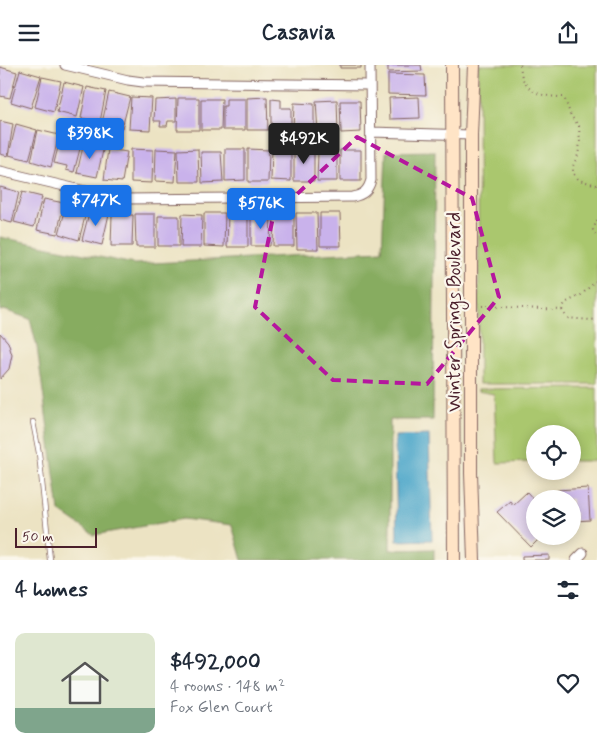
<!DOCTYPE html>
<html lang="en">
<head>
<meta charset="utf-8">
<style>
  body { margin:0; font-family:Mynerve,sans-serif; background:#f6f6f7; color:#1f2937; height:100vh; display:flex; flex-direction:column; font-size:19px; white-space:nowrap }
  * { box-sizing:border-box; margin:0 }
  p { font-size:16px; color:#747a83 }
  .icon { flex:none; width:28px; height:28px; fill:none; stroke:currentColor; stroke-width:2; stroke-linecap:round; stroke-linejoin:round }
  .map { position:relative; height:495px; overflow:hidden }
  .details { display:flex; flex-direction:column; background:#fff; flex:1 }
  .details>* { flex:none }
  .tools { position:absolute; left:526px; top:360px; display:grid; gap:10px }
  .tools a { display:grid; place-items:center; width:55px; height:55px; border-radius:50%; background:#fff; box-shadow:0 2px 12px #0003; font-size:25px }
  .scale { position:absolute; left:15px; bottom:12px; width:82px; box-sizing:border-box; padding-left:5px; border:2px solid #4a1f2b; border-top:0; font-size:14px; line-height:18px; white-space:nowrap; color:#4a1f2b; -webkit-text-stroke:4px #fbf7ec; paint-order:stroke }
  .price { position:absolute; translate:-50% -42px; padding:0 11px; border-radius:5px; background:#1a73e8; color:#fff; font-size:16px; line-height:32px; filter:drop-shadow(0 1px 2px #0008) }
  .price::after { content:''; position:absolute; left:50%; top:30px; width:15px; height:11px; margin-left:-8px; background:inherit; clip-path:polygon(0 0,100% 0,50% 100%) }
  .price.current { background:#222; color:#fff }
  ul { padding:0; list-style:none }
  li { display:flex; align-items:center; gap:15px; height:125px; padding:0 15px }
  li span { display:grid; place-items:center; flex:none; width:140px; height:100px; border-radius:10px; color:#555 }
  li>.icon { margin-inline-start:auto }
  span .icon { width:60px; height:60px; fill:#fffc; stroke-width:1 }
  li b { font-size:21px }
  h2 { display:flex; justify-content:space-between; align-items:center; height:60px; padding:0 15px; font-size:21px }
  header { display:flex; justify-content:space-between; align-items:center; height:65px; padding:0 15px; background:#fff; font-size:22px; font-weight:800 }
  .map>svg:first-child { display:block }
  .green { fill:#aac76e; stroke:#7a734c }
  .forest { fill:#87ac61; stroke:#686646 }
  .water { fill:#4ba6c9; stroke:#4a627a }
  .building { fill:#c9b2eb }
  .lines { fill:none; stroke-linecap:round; stroke-linejoin:round }
  .lane-casing { stroke:#836460; stroke-width:6 }
  .street-casing { stroke:#836460; stroke-width:11 }
  .secondary-casing { stroke:#836460; stroke-width:14 }
  .path { stroke:#836460; stroke-width:2; stroke-dasharray:1 4; stroke-linecap:butt }
  .lane { stroke:#fff; stroke-width:4.5 }
  .street { stroke:#fff; stroke-width:9 }
  .secondary { stroke:#ffe4c6; stroke-width:12 }
  .marked { fill:none; stroke:#b5179e; stroke-width:4; stroke-dasharray:10 6; stroke-linejoin:round }
  .labels { text-anchor:middle; stroke-width:4.5; stroke-linejoin:round; paint-order:stroke }
  .street-label { font-size:19px; fill:#4a1f2b; stroke:#fbf7ec }
</style>
</head>
<body>
<header><svg class="icon" aria-label="menu" viewBox="0 0 24 24"><path d="M4 6h16M4 12h16M4 18h16"/></svg>Casavia<svg class="icon" aria-label="share" viewBox="0 0 24 24"><path d="M12 15V3M7 8l5-5 5 5M5 13v7h14v-7"/></svg></header>
<div class="map">
<svg width="597" height="495" viewBox="0 0 597 495">
  <rect width="100%" height="100%" fill="#fbf7ec"/>
  <filter id="ink" filterUnits="userSpaceOnUse"><feTurbulence type="fractalNoise" baseFrequency=".02" numOctaves="2"/><feDisplacementMap in="SourceGraphic" scale="10" xChannelSelector="R" yChannelSelector="G"/><feConvolveMatrix kernelMatrix="1 2 1 2 8 2 1 2 1" color-interpolation-filters="sRGB"/></filter>
  <filter id="wash" filterUnits="userSpaceOnUse"><feTurbulence type="fractalNoise" baseFrequency=".0096" numOctaves="4" result="noise"/><feDisplacementMap in="SourceGraphic" scale="20" xChannelSelector="R" yChannelSelector="G"/><feGaussianBlur stdDeviation="1.12" result="paint"/><feColorMatrix in="noise" values="0 0 0 0 0 0 0 0 0 0 0 0 0 0 0 0 0 1.4 0 .05"/><feComposite in="paint" operator="in"/></filter>
  <g filter="url(#wash)">
    <rect width="100%" height="100%" fill="#ece3c3"/>
    <path class="green" d="M478 0H597V319H479Z
      M597 323V396H573L572 369H535V397L497 398 494 329 478 326V324Z"/>
    <path class="forest" d="M435 86 433 355H390V485L434 484V495H242L232 460 183 454 94 470 59 446 37 282 30 254 4 245 0 246V172L134 199 382 186 386 87Z"/>
    <path class="water" d="M429 370 432 475 397 476 395 371Z"/>
    <g id="blocks">
      <path class="building" d="M340 0H361V3H340Z
        M388 0H421L422 6 388 7Z
        M0 2 17 7 10 33 0 31Z
        M20 5 41 11 31 43 11 37Z
        M388 9 425 10 426 30 388 29Z
        M42 12 61 16 54 47 35 42Z
        M64 17 84 22 77 52 57 47Z
        M87 22 106 26 100 57 81 53Z
        M109 27 130 32 122 63 102 58Z
        M131 32 152 33 150 65 129 64Z
        M267 32 268 65H247V33Z
        M419 32 420 53 390 54 389 33Z
        M178 33H199V65H177Z
        M176 34V56H168L167 61H160L161 56H154L155 35Z
        M201 34H222L221 65H201Z
        M226 34H245V65H223V41H226Z
        M271 34 281 35V43H291V67H279V62H271Z
        M337 35 338 67 318 68 316 36Z
        M340 36H360L361 67 341 68Z
        M294 38 314 39V67H293Z
        M0 56 13 59 8 91 0 89Z
        M16 59 37 65 29 95 9 90Z
        M38 65 59 70 51 102 31 96Z
        M61 71 82 76 74 107 66 105 67 101 54 98Z
        M84 77 104 81 97 112 77 108Z
        M108 84 127 87 122 117 104 115Z
        M131 84 153 85 152 118 131 117Z
        M156 84 177 85 175 117 155 116Z
        M198 84 199 117H179L178 85Z
        M225 84H245V115L225 116Z
        M248 84 269 85 268 117H248Z
        M272 84 291 85V116L271 115Z
        M294 84 314 85V116H294Z
        M340 85H361V116H340Z
        M201 87H221L223 117 202 118Z
        M318 87H337V116H317Z
        M0 122 19 127 12 158 0 155Z
        M22 127 42 132 34 162 14 157Z
        M44 134 64 138 57 169 37 165Z
        M67 138 87 144 79 175 59 169Z
        M90 144 109 149 102 180 82 175Z
        M204 148H225L224 182 204 181Z
        M296 148H317L318 184H297Z
        M320 148H340L341 181H320Z
        M135 149H155V182H136Z
        M182 149 202 150 201 182H181Z
        M228 149H248V182H227Z
        M274 149 294 150V181H273Z
        M112 150H133L132 181H111Z
        M251 150H271L270 181H251Z
        M158 151H179V181H158Z
        M0 268 8 277 12 290 9 304 0 314Z
        M588 423 590 455 576 456 575 448H572V434H557V425Z
        M527 427 535 436V471H542L531 482 497 447 510 436 513 440Z
        M549 490V495H522V491Z"/>
    </g>
  </g>
  <g filter="url(#ink)">
    <use href="#blocks" fill-opacity="0" stroke="#836460" stroke-width="1"/>
    <g class="lines">
      <g class="lane-casing">
        <path id="lane" d="M33 357 39 388 50 495"/>
      </g>
      <g class="street-casing">
        <path id="street" d="M65 0 128 15 143 17 370 20
          M371 67 471 70
          M0 106 107 131 125 134 352 132C363 130 368 126 371 115L370 0
          M576 495 583 488"/>
      </g>
      <g class="secondary-casing">
        <path id="secondary" d="M452 0 454 495
          M474 495 471 408V70L474 0"/>
      </g>
      <path class="path" d="M520 0C521 5 521 12 524 16 531 30 549 32 564 32L571 51 579 61 580 78 578 90 573 101V108L579 115 597 120
        M597 155 593 165 597 171
        M482 241 562 245
        M562 245 565 238 581 230 597 215
        M562 245 567 253 590 255 597 254"/>
      <use href="#lane" class="lane"/>
      <use href="#street" class="street"/>
      <use href="#secondary" class="secondary"/>
    </g>
  </g>
  <path class="marked" d="M357 72 472 133 499 232 427 319 333 315 255 242 273 152Z"/>
  <g class="labels">
    <g class="street-label">
      <text transform="translate(453 247) rotate(-90)" y="7">Winter Springs Boulevard</text>
    </g>
  </g>
</svg>
<div class="tools">
<a><svg class="icon" aria-label="locate" viewBox="0 0 24 24"><circle cx="12" cy="12" r="6"/><path d="M12 2v4M12 18v4M2 12h4M18 12h4"/></svg></a>
<a><svg class="icon" aria-label="layers" viewBox="0 0 24 24"><path d="M12 4l9 5-9 5-9-5zM3 14l9 5 9-5"/></svg></a>
</div>
<div class="scale">50 m</div>
<b class="price" style="left:90px;top:95px">$398K</b>
<b class="price current" style="left:304px;top:100px">$492K</b>
<b class="price" style="left:96px;top:162px">$747K</b>
<b class="price" style="left:261px;top:165px">$576K</b>
</div>
<section class="details">
<h2>4 homes<svg class="icon" aria-label="filters" viewBox="0 0 24 24"><path d="M4 7h16M4 17h16"/><circle cx="9" cy="7" r="2"/><circle cx="15" cy="17" r="2"/></svg></h2>
<ul>
<li><span style="background:linear-gradient(#dfe7d0 75%,#7fa58c 0)"><svg class="icon" aria-label="home" viewBox="0 0 24 24"><path d="M3 11l9-7 9 7M6 9v11h12V9"/></svg></span><div><b>$492,000</b><p>4 rooms · 148 m²</p><p>Fox Glen Court</p></div><svg class="icon" aria-label="heart" viewBox="0 0 24 24"><path d="M12 20l-8-8c-3-5 5-10 8-4 3-6 11-1 8 4z"/></svg></li>
</ul>
</section>
</body>
</html>
